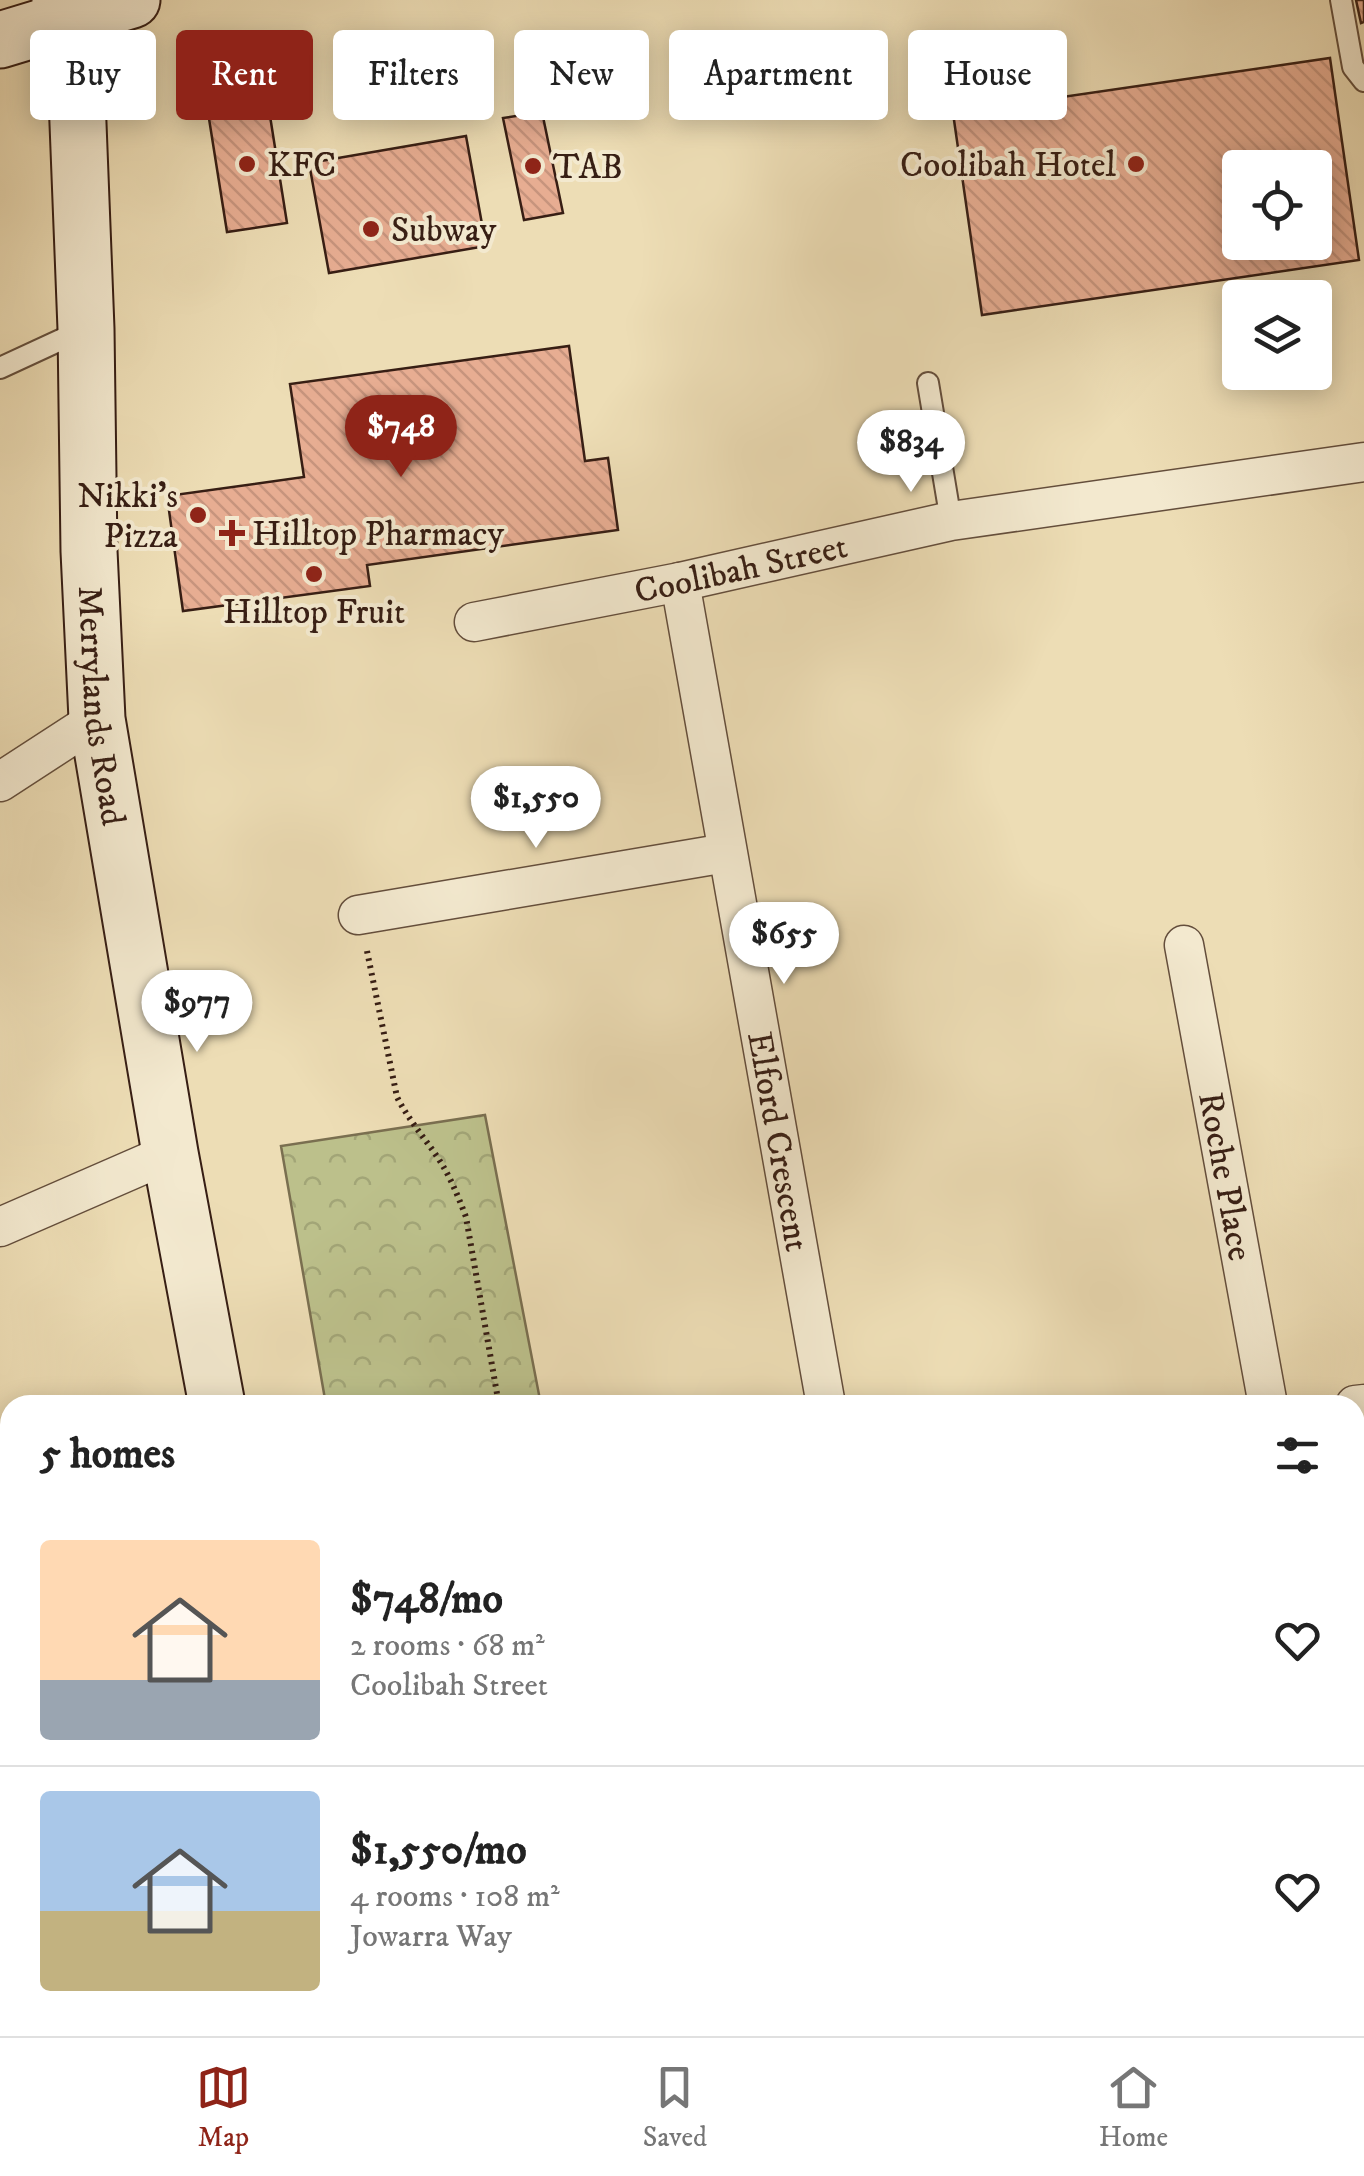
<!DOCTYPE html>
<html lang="en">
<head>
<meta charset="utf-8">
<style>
  body { margin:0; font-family:"IM FELL DW Pica",serif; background:#f2f2f2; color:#222; height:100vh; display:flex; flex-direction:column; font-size:38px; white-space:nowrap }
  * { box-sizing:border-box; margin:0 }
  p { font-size:32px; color:#767676 }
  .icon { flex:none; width:55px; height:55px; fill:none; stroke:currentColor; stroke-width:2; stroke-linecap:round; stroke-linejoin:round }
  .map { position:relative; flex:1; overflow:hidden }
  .sheet { position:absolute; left:0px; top:1395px; width:1365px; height:642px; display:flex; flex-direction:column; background:#fff; border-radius:30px 30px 0 0; box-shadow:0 5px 25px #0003 }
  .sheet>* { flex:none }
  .guide { position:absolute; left:30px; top:30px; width:1305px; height:90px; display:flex; gap:20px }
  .controls { position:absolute; left:1222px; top:150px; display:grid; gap:20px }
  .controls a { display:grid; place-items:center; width:110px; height:110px; border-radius:10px; background:#fff; box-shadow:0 5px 25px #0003; font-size:50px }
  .price { position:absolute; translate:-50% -85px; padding:0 22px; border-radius:35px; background:#fff; color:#222; font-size:32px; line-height:65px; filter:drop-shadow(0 2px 5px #0008) }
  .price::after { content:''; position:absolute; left:50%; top:60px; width:30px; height:22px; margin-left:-15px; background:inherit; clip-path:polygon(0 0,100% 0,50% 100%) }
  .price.active { background:#8f2418; color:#fff }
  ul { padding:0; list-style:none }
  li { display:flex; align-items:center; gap:30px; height:250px; padding:0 40px }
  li+li { border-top:2px solid #e0e0e0 }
  li span { display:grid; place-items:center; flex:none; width:280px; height:200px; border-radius:10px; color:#555 }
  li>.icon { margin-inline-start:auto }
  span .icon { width:120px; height:120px; fill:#fffc; stroke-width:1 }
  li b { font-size:42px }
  h2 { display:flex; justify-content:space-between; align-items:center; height:120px; padding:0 40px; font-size:42px }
  .chip { padding:0 35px; border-radius:10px; background:#fff; box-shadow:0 5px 25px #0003; font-size:35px; line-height:90px }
  .chip.active { background:#8f2418; color:#fff }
  .tabs { display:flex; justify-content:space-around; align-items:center; height:140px; border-top:2px solid #e0e0e0; background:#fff; font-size:28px; color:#767676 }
  .tabs a { display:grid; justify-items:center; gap:5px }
  .tabs .active { color:#8f2418 }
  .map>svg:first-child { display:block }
  .forest { fill:url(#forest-crowns); stroke:#7a6f50; stroke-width:2.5 }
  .garden { fill:#bcc08b; stroke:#7a6f50; stroke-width:2.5 }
  .building { fill:url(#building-back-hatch); stroke:#371e14; stroke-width:2.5; fill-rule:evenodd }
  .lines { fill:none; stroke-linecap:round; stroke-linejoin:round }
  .service-casing { stroke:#644e3c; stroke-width:24 }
  .minor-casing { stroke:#644e3c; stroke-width:41 }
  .secondary-casing { stroke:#371e14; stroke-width:59 }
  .path { stroke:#371e14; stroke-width:6; stroke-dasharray:2.5 5; stroke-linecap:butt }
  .service { stroke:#f3e9cf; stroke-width:20 }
  .minor { stroke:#f3e9cf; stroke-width:38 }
  .secondary { stroke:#f3e9cf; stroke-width:55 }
  .poi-dot { fill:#8f2418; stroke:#f3e9cf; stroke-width:4 }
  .labels { text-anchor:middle; stroke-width:8; stroke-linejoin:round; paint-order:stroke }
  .poi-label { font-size:35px; fill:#371e14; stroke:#f3e9cf; text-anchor:start }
  .street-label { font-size:35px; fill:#371e14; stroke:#f3e9cf }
</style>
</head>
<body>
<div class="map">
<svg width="1364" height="2036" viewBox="0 0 1364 2036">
  <defs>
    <pattern id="forest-crowns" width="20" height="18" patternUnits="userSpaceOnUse" patternTransform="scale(2.5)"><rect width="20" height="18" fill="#bcc08b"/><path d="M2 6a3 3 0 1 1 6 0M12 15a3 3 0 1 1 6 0" fill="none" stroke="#a2a577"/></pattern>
    <pattern id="building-back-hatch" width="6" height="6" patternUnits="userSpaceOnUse" patternTransform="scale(2.5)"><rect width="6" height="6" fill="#e7ad92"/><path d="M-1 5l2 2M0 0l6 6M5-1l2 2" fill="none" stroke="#c7947d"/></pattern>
  </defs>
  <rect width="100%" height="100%" fill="#edddb5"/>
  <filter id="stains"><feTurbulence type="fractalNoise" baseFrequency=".002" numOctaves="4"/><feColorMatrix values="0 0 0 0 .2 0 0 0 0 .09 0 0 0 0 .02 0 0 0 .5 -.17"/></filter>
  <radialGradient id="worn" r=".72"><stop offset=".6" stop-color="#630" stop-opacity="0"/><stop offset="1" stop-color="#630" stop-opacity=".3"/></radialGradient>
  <path class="forest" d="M485 1115 541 1405H326L281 1146Z
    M1364 1816V1971L1355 1972V1817Z
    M436 2028H1024L973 2036H438Z"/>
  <path class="garden" d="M491 2028H684L685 2036H492Z"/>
  <path class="building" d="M1356 0H1364V22L1361 23Z
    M1330 58 1359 260 982 315 953 113ZM1240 168H1315V242H1240Z
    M267 97 287 223 227 232 207 106Z
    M542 112 563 213 524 220 503 118Z
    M466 136 486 246 329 273 309 163Z
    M569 346 585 461 608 458 618 530 367 565 370 586 183 611 167 496 304 477 290 384Z"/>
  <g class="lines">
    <g class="service-casing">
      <path id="service" d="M1341 0 1353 67 1364 81
        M0 368 80 331
        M928 383 951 521"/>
    </g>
    <g class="minor-casing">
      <g id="minor">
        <path id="s1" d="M680 582 826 1405"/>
        <path id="s2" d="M474 622 680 582 951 521 1364 462"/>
        <path d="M0 782 97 719"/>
        <path d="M358 915 726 853"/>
        <path id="s3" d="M1184 945 1268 1405"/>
        <path d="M0 1227 170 1153"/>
        <path d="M1355 1405 1364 1404"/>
        <path d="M1355 1809 1364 1808"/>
      </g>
    </g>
    <g class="secondary-casing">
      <g id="secondary">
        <path id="s4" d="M60 0 77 98 86 329 89 551 97 719 170 1153 217 1405"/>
        <path d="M0 40 132 0"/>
        <path d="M332 2028 333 2036"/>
      </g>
    </g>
    <path class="path" d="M367 951 397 1097C408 1119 424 1137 438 1158 450 1176 458 1196 466 1217L499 1405
      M1355 1879 1364 1877
      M690 2028 692 2036"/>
    <use href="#service" class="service"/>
    <use href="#minor" class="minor"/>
    <use href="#secondary" class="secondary"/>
  </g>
  <g class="poi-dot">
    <circle cx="247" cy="164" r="10"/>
    <circle cx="1136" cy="164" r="10"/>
    <circle cx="533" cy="166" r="10"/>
    <circle cx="371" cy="229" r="10"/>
    <circle cx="198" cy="515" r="10"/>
    <path d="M227 518h10v10h10v10h-10v10h-10v-10h-10v-10h10z"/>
    <circle cx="314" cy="574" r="10"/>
  </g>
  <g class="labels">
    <g class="poi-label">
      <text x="267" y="176">KFC</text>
      <text x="1116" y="176" text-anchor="end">Coolibah Hotel</text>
      <text x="553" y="178">TAB</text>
      <text x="391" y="241">Subway</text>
      <text x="178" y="507" text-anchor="end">Nikki's<tspan x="178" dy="40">Pizza</tspan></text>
      <text x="252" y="545">Hilltop Pharmacy</text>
      <text x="314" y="623" text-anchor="middle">Hilltop Fruit</text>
    </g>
    <g class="street-label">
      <text dy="12" stroke="none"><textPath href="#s2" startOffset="272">Coolibah Street</textPath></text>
      <text dy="12" stroke="none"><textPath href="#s4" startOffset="708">Merrylands Road</textPath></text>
      <text dy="12" stroke="none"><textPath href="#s1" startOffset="568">Elford Crescent</textPath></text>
      <text dy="12" stroke="none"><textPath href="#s3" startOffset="235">Roche Place</textPath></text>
    </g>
  </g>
  <rect width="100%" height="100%" filter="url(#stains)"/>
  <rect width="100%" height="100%" fill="url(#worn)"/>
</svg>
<div class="controls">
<a><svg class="icon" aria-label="locate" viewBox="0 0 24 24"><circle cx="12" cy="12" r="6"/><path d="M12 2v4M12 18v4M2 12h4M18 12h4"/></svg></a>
<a><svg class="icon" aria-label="layers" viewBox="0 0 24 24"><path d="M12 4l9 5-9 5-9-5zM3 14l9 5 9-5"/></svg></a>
</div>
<b class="price active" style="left:401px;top:480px">$748</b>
<b class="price" style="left:911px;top:495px">$834</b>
<b class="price" style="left:536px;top:851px">$1,550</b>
<b class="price" style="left:784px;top:987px">$655</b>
<b class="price" style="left:197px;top:1055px">$977</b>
<div class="guide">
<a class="chip">Buy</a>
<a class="chip active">Rent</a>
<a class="chip">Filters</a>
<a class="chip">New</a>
<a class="chip">Apartment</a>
<a class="chip">House</a>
</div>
<section class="sheet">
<h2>5 homes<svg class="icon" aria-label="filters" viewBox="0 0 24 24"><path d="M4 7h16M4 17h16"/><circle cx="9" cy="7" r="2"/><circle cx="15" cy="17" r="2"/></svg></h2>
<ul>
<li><span style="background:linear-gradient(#ffd9b3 70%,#9aa5b1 0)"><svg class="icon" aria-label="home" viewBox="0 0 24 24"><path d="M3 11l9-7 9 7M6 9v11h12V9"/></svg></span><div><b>$748/mo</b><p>2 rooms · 68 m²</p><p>Coolibah Street</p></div><svg class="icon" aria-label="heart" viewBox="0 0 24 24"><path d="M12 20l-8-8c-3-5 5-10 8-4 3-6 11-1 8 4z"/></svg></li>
<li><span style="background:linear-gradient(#a9c7e8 60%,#c2b280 0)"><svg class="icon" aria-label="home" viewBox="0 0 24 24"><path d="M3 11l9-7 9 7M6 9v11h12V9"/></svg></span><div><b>$1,550/mo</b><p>4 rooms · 108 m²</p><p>Jowarra Way</p></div><svg class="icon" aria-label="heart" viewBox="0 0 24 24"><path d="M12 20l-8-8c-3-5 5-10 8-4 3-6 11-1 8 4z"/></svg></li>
</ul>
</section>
</div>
<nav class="tabs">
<a class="active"><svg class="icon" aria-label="map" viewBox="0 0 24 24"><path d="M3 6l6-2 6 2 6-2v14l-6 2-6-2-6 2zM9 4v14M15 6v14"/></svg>Map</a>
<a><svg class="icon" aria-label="saved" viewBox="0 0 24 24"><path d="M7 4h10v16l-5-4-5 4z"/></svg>Saved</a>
<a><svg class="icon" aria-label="home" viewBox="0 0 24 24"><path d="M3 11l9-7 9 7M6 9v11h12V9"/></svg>Home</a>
</nav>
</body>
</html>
